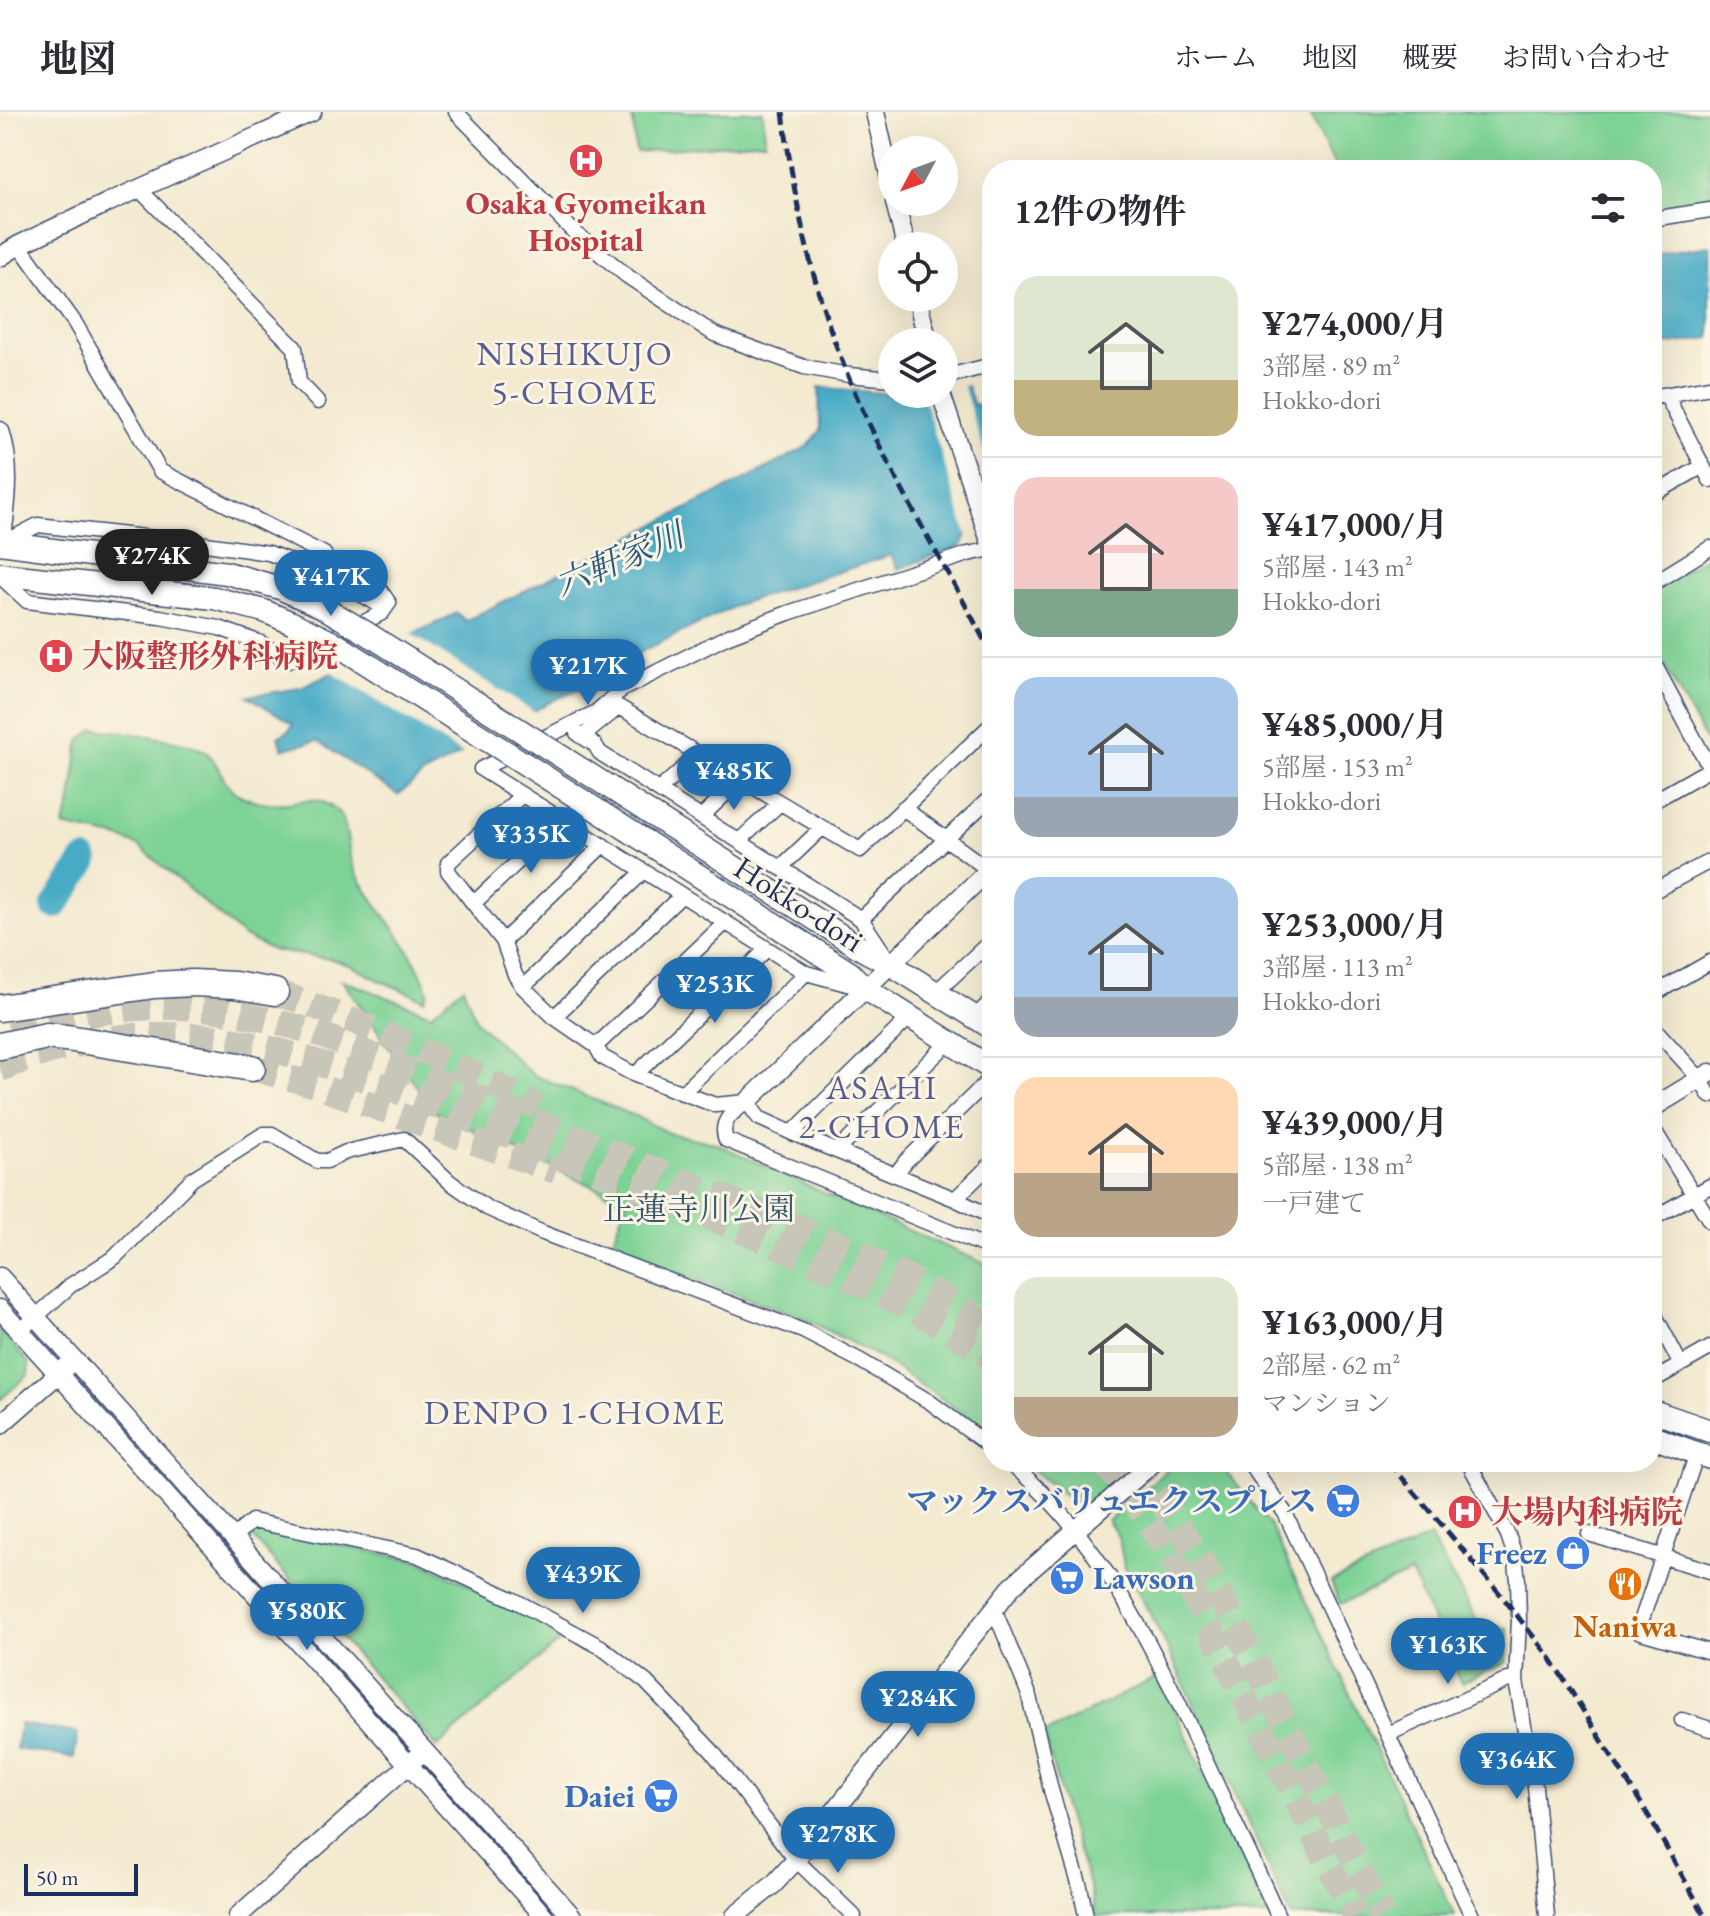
<!DOCTYPE html>
<html lang="ja">
<head>
<meta charset="utf-8">
<style>
  body { margin:0; font-family:"EB Garamond","Noto Serif JP",serif; background:#f2f2f3; color:#2b2b33; height:100vh; display:flex; flex-direction:column; font-size:30px; white-space:nowrap }
  * { box-sizing:border-box; margin:0 }
  p { font-size:26px; color:#7c7c81 }
  .icon { flex:none; width:44px; height:44px; fill:none; stroke:currentColor; stroke-width:2; stroke-linecap:round; stroke-linejoin:round }
  .map { position:relative; flex:1; overflow:hidden }
  .drawer { position:absolute; left:982px; top:48px; width:680px; height:1312px; display:flex; flex-direction:column; background:#fff; border-radius:32px; box-shadow:0 8px 32px #0002 }
  .drawer>* { flex:none }
  .needle { width:52px; rotate:229deg }
  .fabs { position:absolute; left:878px; top:24px; display:grid; gap:16px }
  .fabs a { display:grid; place-items:center; width:80px; height:80px; border-radius:50%; background:#fff; box-shadow:0 8px 32px #0002; font-size:40px }
  .scale { position:absolute; left:24px; bottom:20px; width:114px; box-sizing:border-box; padding-left:8px; border:4px solid #1b2f5e; border-top:0; font-size:22px; line-height:28px; white-space:nowrap; color:#1b2f5e; -webkit-text-stroke:6px #fcf5e5; paint-order:stroke }
  .price { position:absolute; translate:-50% -68px; padding:0 18px; border-radius:28px; background:#1f6fb2; color:#fff; font-size:26px; line-height:52px; filter:drop-shadow(0 2px 4px #0008) }
  .price::after { content:''; position:absolute; left:50%; top:48px; width:24px; height:18px; margin-left:-12px; background:inherit; clip-path:polygon(0 0,100% 0,50% 100%) }
  .price.current { background:#222; color:#fff }
  ul { padding:0; list-style:none }
  li { display:flex; align-items:center; gap:24px; height:200px; padding:0 32px }
  li+li { border-top:2px solid #e1e1e2 }
  li span { display:grid; place-items:center; flex:none; width:224px; height:160px; border-radius:24px; color:#555 }
  li>.icon { margin-inline-start:auto }
  span .icon { width:96px; height:96px; fill:#fffc; stroke-width:1 }
  li b { font-size:34px }
  h2 { display:flex; justify-content:space-between; align-items:center; height:96px; padding:0 32px; font-size:34px }
  header { display:flex; align-items:center; gap:48px; box-sizing:border-box; height:112px; padding:0 40px; background:#fff; border-bottom:2px solid #e1e1e2 }
  header strong { font-size:38px }
  nav { display:flex; gap:44px; margin-inline-start:auto; font-size:28px }
  .map>svg:first-child { display:block }
  .green { fill:#7dd295; stroke:#4c807a; stroke-width:2 }
  .water { fill:#47abc6; stroke:#316d92; stroke-width:2 }
  .pier { fill:#f3ead0 }
  .lines { fill:none; stroke-linecap:round; stroke-linejoin:round }
  .river { stroke:#47abc6; stroke-width:28 }
  .motorway-tunnel { stroke:#c8c5b9; stroke-width:26; stroke-dasharray:26 13; stroke-linecap:butt }
  .minor-casing { stroke:#3b4b6f; stroke-width:17 }
  .tertiary-casing { stroke:#3b4b6f; stroke-width:21 }
  .primary-casing { stroke:#3b4b6f; stroke-width:25 }
  .motorway-casing { stroke:#3b4b6f; stroke-width:29 }
  .minor { stroke:#fff; stroke-width:14 }
  .tertiary { stroke:#fff; stroke-width:18 }
  .primary { stroke:#fff; stroke-width:22 }
  .motorway { stroke:#fff; stroke-width:26 }
  .rail { stroke:#1b2f5e; stroke-width:5; stroke-dasharray:12 6; stroke-linecap:butt }
  .tertiary-bridge-casing { stroke:#3b4b6f; stroke-width:21; stroke-linecap:butt }
  .primary-bridge-casing { stroke:#3b4b6f; stroke-width:25; stroke-linecap:butt }
  .tertiary-bridge { stroke:#fff; stroke-width:18 }
  .primary-bridge { stroke:#fff; stroke-width:22 }
  .labels { text-anchor:middle; stroke-width:6; stroke-linejoin:round; paint-order:stroke }
  .health-label { font-size:32px; font-weight:bold; fill:#be3a42; stroke:#fcf5e5; text-anchor:start }
  .street-label { font-size:32px; fill:#1b2f5e; stroke:#fcf5e5 }
  .park-label { font-size:32px; fill:#34586c; stroke:#fcf5e5 }
  .shop-label { font-size:32px; font-weight:bold; fill:#366cbe; stroke:#fcf5e5; text-anchor:end }
  .food-label { font-size:32px; font-weight:bold; fill:#c56008; stroke:#fcf5e5 }
  .neighbourhood-label { font-size:34px; letter-spacing:2px; fill:#575e92; stroke:#fcf5e5 }
  .water-label { font-size:34px; font-style:italic; fill:#2a5a82; stroke:#fcf5e5 }
</style>
</head>
<body>
<header>
<strong>地図</strong>
<nav><a>ホーム</a><a>地図</a><a>概要</a><a>お問い合わせ</a></nav>
</header>
<div class="map">
<svg width="1710" height="1804" viewBox="0 0 1710 1804">
  <rect width="100%" height="100%" fill="#fcf5e5"/>
  <filter id="ink" filterUnits="userSpaceOnUse"><feTurbulence type="fractalNoise" baseFrequency=".0125" numOctaves="2"/><feDisplacementMap in="SourceGraphic" scale="16" xChannelSelector="R" yChannelSelector="G"/><feConvolveMatrix kernelMatrix="1 2 1 2 8 2 1 2 1" color-interpolation-filters="sRGB"/></filter>
  <filter id="wash" filterUnits="userSpaceOnUse"><feTurbulence type="fractalNoise" baseFrequency=".006" numOctaves="4" result="noise"/><feDisplacementMap in="SourceGraphic" scale="32" xChannelSelector="R" yChannelSelector="G"/><feGaussianBlur stdDeviation="1.8" result="paint"/><feColorMatrix in="noise" values="0 0 0 0 0 0 0 0 0 0 0 0 0 0 0 0 0 1.4 0 .05"/><feComposite in="paint" operator="in"/></filter>
  <g filter="url(#wash)">
    <rect width="100%" height="100%" fill="#f3ead0"/>
    <path class="green" d="M632 0H763L765 29 636 40Z
      M1309 0H1710V91L1652 100V58H1337Z
      M1710 443V637L1652 531V478Z
      M94 617C116 620 192 627 207 641 226 659 219 678 252 688 263 691 277 692 288 691 304 689 314 684 329 693 331 695 337 699 339 701 349 715 347 737 353 754 360 771 372 786 382 800 400 825 419 850 428 880L425 888 377 867 352 854 331 847 275 839 244 825 139 734 120 726 63 714 70 695 79 633 82 627Z
      M342 868 431 902 463 875 477 910 533 963 635 1004 668 1021 715 1031 824 1081 992 1155V1324L971 1307 881 1246 805 1207 610 1136 626 1090 435 1000Z
      M0 1218 29 1251 28 1263 0 1288Z
      M1022 1350H1139L1084 1398Z
      M1176 1350H1218L1271 1415 1455 1804H1291L1162 1524 1124 1454 1119 1426 1108 1409Z
      M254 1416 420 1449 568 1522 437 1635 249 1421Z
      M1430 1425 1480 1514 1508 1516 1507 1550 1461 1571 1411 1461 1340 1492 1331 1470Z
      M1159 1564 1269 1804H1096L1091 1779 1064 1695 1044 1622Z"/>
    <path class="water" d="M1710 134V226L1652 235V143Z
      M967 274 974 293 992 289V413L967 422 961 434 898 457 891 443 739 492 590 565 594 572 556 587 532 600 467 639 424 662 398 683 317 629 283 637 278 625 288 619 293 612 248 584 301 576 457 501 465 509 777 351 808 334 820 319 819 275 882 281 914 288 918 282 922 287Z
      M20 1612 78 1621 74 1646 16 1637Z"/>
    <path class="pier" d="M963 273 992 365V415L967 423 923 285 932 282H944V278Z
      M408 520 537 602 466 644 328 558Z"/>
    <g class="lines">
      <path class="river" d="M55 793 85 749"/>
    </g>
  </g>
  <g filter="url(#ink)">
    <g class="lines">
      <path class="motorway-tunnel" d="M275 880C366 911 453 950 538 995
        M11 923C76 900 148 889 217 898 250 903 282 911 314 920L843 1134 927 1175 992 1217
        M252 956 312 972 556 1059
        M0 957C65 929 136 918 207 925 266 931 320 951 375 971 445 996 514 1025 583 1053 656 1083 729 1112 800 1144 867 1173 932 1204 992 1246
        M1103 1350C1139 1391 1167 1437 1194 1485L1355 1804
        M1133 1350 1188 1428 1215 1473 1383 1804"/>
      <g class="minor-casing">
        <path id="minor" d="M456 0 574 120 627 164 714 222 804 255 849 263 892 267
          M139 77 295 236 299 270 318 290
          M1652 107 1710 98
          M19 133 75 211 160 359 324 442 337 468
          M944 265 992 253
          M1666 283 1710 368
          M1652 285 1710 275
          M1652 383 1703 354
          M5 430 38 413 206 432 269 441 337 468 381 494 382 501
          M0 464 27 489 160 505 219 516 261 531 288 549 382 501 389 491 376 472 339 450 311 457
          M1652 472 1710 436
          M1652 548 1710 656
          M577 621 595 633 600 641 861 807 889 849
          M582 625 619 595 860 738 992 612
          M481 657 596 600 621 578 726 525 788 501 968 442 992 437
          M481 657 806 861 862 876
          M659 678 699 642
          M522 683 448 751V759L503 829 515 863 523 875 554 905 596 934 602 945 635 963 715 993 747 990 759 1006 792 1021 955 1087 992 1105
          M1652 690 1710 657
          M903 696 989 758
          M701 705 741 667
          M739 729 780 691
          M780 756 822 716
          M1652 780 1710 749
          M474 791 562 708
          M861 807 992 684
          M503 829 603 733
          M523 875 644 759
          M935 881 992 828
          M1652 883 1710 850
          M554 905 682 783
          M975 905 992 888
          M1652 914 1700 967 1710 984
          M596 934 725 811
          M635 963 767 837
          M682 981 806 861
          M746 991C732 1000 719 1010 726 1028L992 1137
          M1652 1015 1710 1109
          M792 1021 910 905
          M837 1039 949 930
          M895 1063 906 1049 992 965
          M955 1087 992 1051
          M1652 1107 1710 1074
          M1652 1198 1681 1253
          M20 1219 71 1173 115 1145 192 1067 264 1022H272L317 1049H327L346 1040 404 1027 450 1070 487 1096 543 1121 803 1219 861 1249 930 1290 992 1336
          M1652 1269 1710 1236
          M1697 1341 1638 1519 1710 1540
          M1009 1350C1104 1428 1158 1545 1208 1654 1231 1704 1256 1754 1278 1804
          M1249 1350 1285 1401 1472 1804
          M1468 1350 1508 1423 1515 1444 1518 1468 1519 1508 1516 1569 1535 1675 1547 1804
          M1589 1422 1710 1459
          M232 1426 252 1409 417 1443 512 1487 601 1535 646 1570 712 1639 796 1748 854 1804
          M994 1497 1028 1580 1051 1678 1080 1775 1086 1804
          M1682 1608 1710 1617
          M1388 1622 1508 1568 1516 1569"/>
      </g>
      <g class="tertiary-casing">
        <path id="tertiary" d="M875 0 892 75
          M895 90 906 134
          M0 145 19 133 107 91 312 0
          M917 186 928 230
          M941 282 992 435
          M0 319C12 356 6 394 1 432
          M747 990 992 755
          M1652 996 1710 961
          M0 1165 572 1804
          M0 1197 544 1804
          M0 1313 66 1255
          M238 1804 415 1647
          M735 1804 774 1772 796 1748 1013 1473 1093 1403"/>
      </g>
      <g class="primary-casing">
        <path id="primary" d="M0 431 227 461 280 476 323 495
          M0 462 214 486 264 499 292 511
          M584 659 865 839 892 853 992 916
          M558 673 850 861 866 877 992 957
          M1652 1299 1710 1319
          M1652 1325 1710 1346"/>
      </g>
      <g class="motorway-casing">
        <path id="motorway" d="M0 896 154 873 193 871 235 873 275 880
          M0 934 47 924 74 927 252 956"/>
      </g>
      <use href="#minor" class="minor"/>
      <use href="#tertiary" class="tertiary"/>
      <use href="#primary" class="primary"/>
      <use href="#motorway" class="motorway"/>
      <path class="rail" d="M783 0C795 98 816 192 856 283 895 373 947 456 992 543
        M1389 1350 1501 1483 1551 1547 1644 1696 1705 1804"/>
      <g class="tertiary-bridge-casing">
        <path id="tertiary-bridge" d="M1093 1403 1154 1350"/>
      </g>
      <g class="primary-bridge-casing">
        <path id="primary-bridge" d="M323 495 368 522 584 659
          M292 511 339 534 558 673"/>
      </g>
      <use href="#tertiary-bridge" class="tertiary-bridge"/>
      <use href="#primary-bridge" class="primary-bridge"/>
    </g>
  </g>
  <defs>
    <g id="hospital-disc" transform="scale(1.8)"><circle r="9.5" fill="#e0444e" stroke="#fcf5e5"/><path d="M-5-5h3v3.5h4V-5h3V5h-3V1.5h-4V5h-3Z" fill="#fff"/></g>
    <g id="supermarket-disc" transform="scale(1.8)"><circle r="9.5" fill="#3f7fe0" stroke="#fcf5e5"/><path d="M-6-5.5h2.5l.6 2H6L4.5 2H-2.5L-4.4-4H-6ZM-1.5 3.2a1.3 1.3 0 1 0 .1 0ZM3 3.2a1.3 1.3 0 1 0 .1 0Z" fill="#fff"/></g>
    <g id="shop-disc" transform="scale(1.8)"><circle r="9.5" fill="#3f7fe0" stroke="#fcf5e5"/><path d="M-5-2.5h2.3a2.7 3.5 0 0 1 5.4 0H5L5.5 6h-11ZM-1.5-2.5h3a1.5 2.3 0 0 0-3 0Z" fill="#fff"/></g>
    <g id="restaurant-disc" transform="scale(1.8)"><circle r="9.5" fill="#e8710a" stroke="#fcf5e5"/><path d="M-5-6h1v4h1v-4h1v4h1v-4h1v5L-1.5 .5V6h-2V.5L-5-1ZM5-6V6H3V1.5H1.5Q1.5-4 5-6Z" fill="#fff"/></g>
  </defs>
  <g fill-rule="evenodd">
    <use href="#hospital-disc" x="586" y="49"/>
    <use href="#hospital-disc" x="56" y="544"/>
    <use href="#supermarket-disc" x="1343" y="1389"/>
    <use href="#hospital-disc" x="1465" y="1400"/>
    <use href="#shop-disc" x="1573" y="1441"/>
    <use href="#supermarket-disc" x="1067" y="1466"/>
    <use href="#restaurant-disc" x="1625" y="1472"/>
    <use href="#supermarket-disc" x="661" y="1684"/>
  </g>
  <g class="labels">
    <g class="health-label">
      <text x="586" y="102" text-anchor="middle">Osaka Gyomeikan<tspan x="586" dy="37">Hospital</tspan></text>
      <text x="82" y="555">大阪整形外科病院</text>
      <text x="1491" y="1411">大場内科病院</text>
    </g>
    <g class="street-label">
      <text transform="translate(799 792) rotate(33)" y="11">Hokko-dori</text>
    </g>
    <g class="park-label">
      <text x="699" y="1108">正蓮寺川公園</text>
    </g>
    <g class="shop-label">
      <text x="1317" y="1400">マックスバリュエクスプレス</text>
      <text x="1547" y="1452">Freez</text>
      <text x="1093" y="1477" text-anchor="start">Lawson</text>
      <text x="635" y="1695">Daiei</text>
    </g>
    <g class="food-label">
      <text x="1625" y="1525">Naniwa</text>
    </g>
    <g class="neighbourhood-label">
      <text x="575" y="253">NISHIKUJO<tspan x="575" dy="39">5-CHOME</tspan></text>
      <text x="882" y="987">ASAHI<tspan x="882" dy="39">2-CHOME</tspan></text>
      <text x="575" y="1312">DENPO 1-CHOME</text>
    </g>
    <g class="water-label">
      <text transform="translate(619 447) rotate(-23)" y="12">六軒家川</text>
    </g>
  </g>
</svg>
<div class="fabs">
<a><svg class="needle" viewBox="-14 -14 28 28"><path d="M0-13l5 13h-10z" fill="#e53935"/><path d="M0 13l5-13h-10z" fill="#7c7c81"/></svg></a>
<a><svg class="icon" aria-label="locate" viewBox="0 0 24 24"><circle cx="12" cy="12" r="6"/><path d="M12 2v4M12 18v4M2 12h4M18 12h4"/></svg></a>
<a><svg class="icon" aria-label="layers" viewBox="0 0 24 24"><path d="M12 4l9 5-9 5-9-5zM3 14l9 5 9-5"/></svg></a>
</div>
<div class="scale">50 m</div>
<b class="price current" style="left:152px;top:485px">¥274K</b>
<b class="price" style="left:331px;top:506px">¥417K</b>
<b class="price" style="left:588px;top:595px">¥217K</b>
<b class="price" style="left:734px;top:700px">¥485K</b>
<b class="price" style="left:531px;top:763px">¥335K</b>
<b class="price" style="left:715px;top:913px">¥253K</b>
<b class="price" style="left:583px;top:1503px">¥439K</b>
<b class="price" style="left:307px;top:1540px">¥580K</b>
<b class="price" style="left:1448px;top:1574px">¥163K</b>
<b class="price" style="left:918px;top:1627px">¥284K</b>
<b class="price" style="left:1517px;top:1689px">¥364K</b>
<b class="price" style="left:838px;top:1763px">¥278K</b>
<section class="drawer">
<h2>12件の物件<svg class="icon" aria-label="filters" viewBox="0 0 24 24"><path d="M4 7h16M4 17h16"/><circle cx="9" cy="7" r="2"/><circle cx="15" cy="17" r="2"/></svg></h2>
<ul>
<li><span style="background:linear-gradient(#dfe7d0 65%,#c2b280 0)"><svg class="icon" aria-label="home" viewBox="0 0 24 24"><path d="M3 11l9-7 9 7M6 9v11h12V9"/></svg></span><div><b>¥274,000/月</b><p>3部屋 · 89 m²</p><p>Hokko-dori</p></div></li>
<li><span style="background:linear-gradient(#f6c9c9 70%,#7fa58c 0)"><svg class="icon" aria-label="home" viewBox="0 0 24 24"><path d="M3 11l9-7 9 7M6 9v11h12V9"/></svg></span><div><b>¥417,000/月</b><p>5部屋 · 143 m²</p><p>Hokko-dori</p></div></li>
<li><span style="background:linear-gradient(#a9c7e8 75%,#9aa5b1 0)"><svg class="icon" aria-label="home" viewBox="0 0 24 24"><path d="M3 11l9-7 9 7M6 9v11h12V9"/></svg></span><div><b>¥485,000/月</b><p>5部屋 · 153 m²</p><p>Hokko-dori</p></div></li>
<li><span style="background:linear-gradient(#a9c7e8 75%,#9aa5b1 0)"><svg class="icon" aria-label="home" viewBox="0 0 24 24"><path d="M3 11l9-7 9 7M6 9v11h12V9"/></svg></span><div><b>¥253,000/月</b><p>3部屋 · 113 m²</p><p>Hokko-dori</p></div></li>
<li><span style="background:linear-gradient(#ffd9b3 60%,#b9a48a 0)"><svg class="icon" aria-label="home" viewBox="0 0 24 24"><path d="M3 11l9-7 9 7M6 9v11h12V9"/></svg></span><div><b>¥439,000/月</b><p>5部屋 · 138 m²</p><p>一戸建て</p></div></li>
<li><span style="background:linear-gradient(#dfe7d0 75%,#b9a48a 0)"><svg class="icon" aria-label="home" viewBox="0 0 24 24"><path d="M3 11l9-7 9 7M6 9v11h12V9"/></svg></span><div><b>¥163,000/月</b><p>2部屋 · 62 m²</p><p>マンション</p></div></li>
</ul>
</section>
</div>
</body>
</html>
